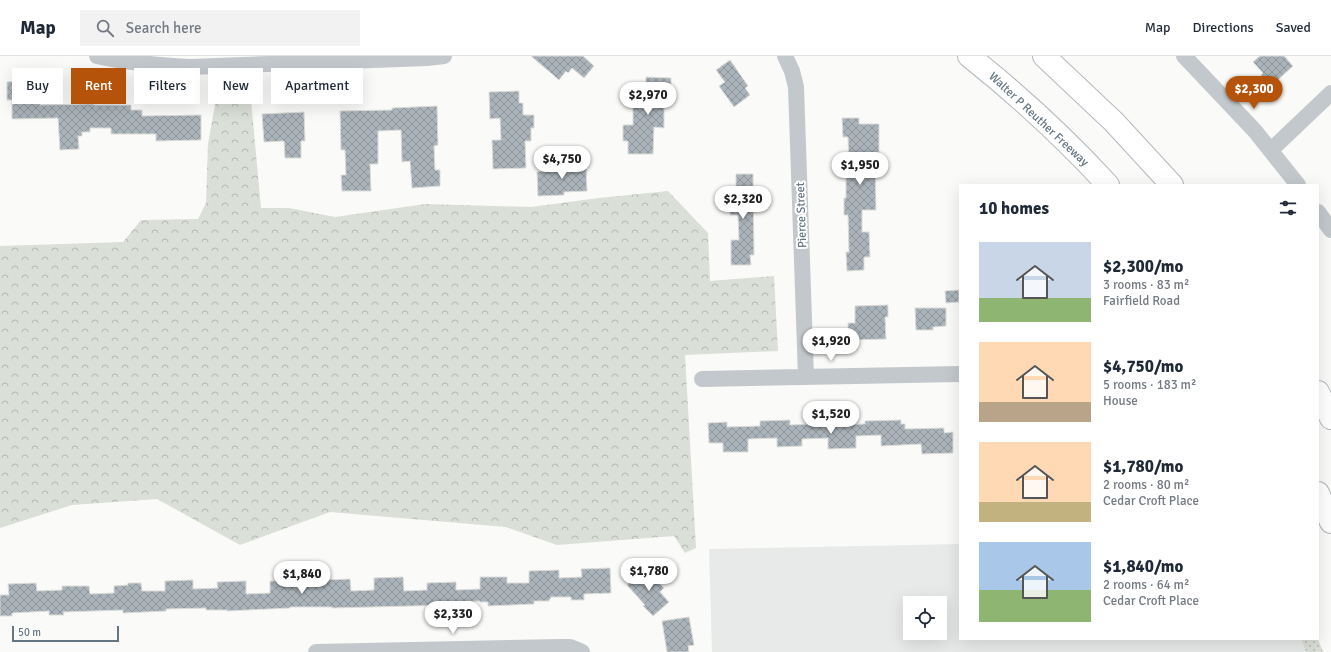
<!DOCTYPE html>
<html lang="en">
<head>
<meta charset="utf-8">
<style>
  body { margin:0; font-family:Signika,sans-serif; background:#f2f2f3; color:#1f2937; height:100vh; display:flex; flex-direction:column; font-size:15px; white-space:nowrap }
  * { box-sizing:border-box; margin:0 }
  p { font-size:13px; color:#747a83 }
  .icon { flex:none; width:22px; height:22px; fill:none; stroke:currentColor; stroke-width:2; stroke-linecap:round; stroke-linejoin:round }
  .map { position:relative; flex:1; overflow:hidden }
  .panel { position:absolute; left:959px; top:128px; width:360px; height:456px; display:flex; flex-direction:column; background:#fff; border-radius:0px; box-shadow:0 4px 16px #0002 }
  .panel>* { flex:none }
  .banner { position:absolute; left:12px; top:12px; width:380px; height:36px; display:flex; gap:8px }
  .controls { position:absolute; left:903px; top:540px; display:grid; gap:8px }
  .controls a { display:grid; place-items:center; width:44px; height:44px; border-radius:0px; background:#fff; box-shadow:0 4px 16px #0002; font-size:20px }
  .scale { position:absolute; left:12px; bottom:10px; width:107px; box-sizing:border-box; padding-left:4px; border:2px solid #657683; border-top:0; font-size:11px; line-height:14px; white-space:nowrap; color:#657683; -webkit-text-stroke:3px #fff; paint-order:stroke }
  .price { position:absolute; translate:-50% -34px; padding:0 9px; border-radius:14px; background:#fff; color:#222; font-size:13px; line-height:26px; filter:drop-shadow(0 1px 2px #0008) }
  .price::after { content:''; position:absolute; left:50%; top:24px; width:12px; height:9px; margin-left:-6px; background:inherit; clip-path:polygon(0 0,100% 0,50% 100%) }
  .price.on { background:#b45309; color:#fff }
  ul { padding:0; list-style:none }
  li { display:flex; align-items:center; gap:12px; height:100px; padding:0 20px }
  li span { display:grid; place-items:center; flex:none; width:112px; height:80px; border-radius:0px; color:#555 }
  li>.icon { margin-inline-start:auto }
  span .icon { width:48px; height:48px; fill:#fffc; stroke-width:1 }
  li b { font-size:17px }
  h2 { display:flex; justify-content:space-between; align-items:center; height:48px; padding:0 20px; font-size:17px }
  .chip { padding:0 14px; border-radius:0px; background:#fff; box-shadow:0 4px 16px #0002; font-size:14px; line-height:36px }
  .chip.on { background:#b45309; color:#fff }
  header { display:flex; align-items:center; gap:24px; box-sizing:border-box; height:56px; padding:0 20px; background:#fff; border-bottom:1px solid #e0e1e3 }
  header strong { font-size:19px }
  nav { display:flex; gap:22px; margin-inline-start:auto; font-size:14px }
  .search { width:280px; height:36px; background:#f2f2f3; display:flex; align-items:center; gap:10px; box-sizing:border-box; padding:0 14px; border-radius:0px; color:#747a83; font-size:15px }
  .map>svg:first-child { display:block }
  .built { fill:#e8e9e9; fill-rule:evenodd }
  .forest { fill:url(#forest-crowns) }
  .park { fill:url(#park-dots) }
  .building { fill:url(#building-cross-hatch); stroke:#dcdcda }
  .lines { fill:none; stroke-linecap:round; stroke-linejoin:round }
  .highway-casing { stroke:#b4b9bd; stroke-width:24 }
  .minor { stroke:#c3c8cc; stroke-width:16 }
  .highway { stroke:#fff; stroke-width:22 }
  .labels { text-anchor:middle; stroke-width:4; stroke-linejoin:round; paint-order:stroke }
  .street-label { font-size:12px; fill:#657683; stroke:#fff }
</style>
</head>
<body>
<header>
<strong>Map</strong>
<div class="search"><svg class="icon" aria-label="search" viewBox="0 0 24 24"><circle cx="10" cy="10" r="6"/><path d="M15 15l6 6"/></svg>Search here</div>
<nav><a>Map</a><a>Directions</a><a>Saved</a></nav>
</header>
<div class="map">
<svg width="1331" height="596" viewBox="0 0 1331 596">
  <defs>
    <pattern id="forest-crowns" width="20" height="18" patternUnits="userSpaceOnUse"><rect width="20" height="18" fill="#dadfd7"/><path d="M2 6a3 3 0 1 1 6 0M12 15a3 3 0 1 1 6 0" fill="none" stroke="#b4b9b4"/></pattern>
    <pattern id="park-dots" width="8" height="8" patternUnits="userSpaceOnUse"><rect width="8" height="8" fill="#dadfd7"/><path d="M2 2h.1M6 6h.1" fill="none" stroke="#b4b9b4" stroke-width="1.8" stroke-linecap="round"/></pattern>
    <pattern id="building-cross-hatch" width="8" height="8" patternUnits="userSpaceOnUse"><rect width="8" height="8" fill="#aab3b9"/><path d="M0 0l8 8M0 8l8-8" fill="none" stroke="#8e969c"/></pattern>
  </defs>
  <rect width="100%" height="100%" fill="#fafaf8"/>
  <path class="built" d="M960 488V583H1301L1306 596H712L709 493ZM910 547H940V577H910Z"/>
  <path class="forest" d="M216 43 251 44 261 152H289L335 161 425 148 531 151 599 142 668 135 708 177 710 225 774 220 778 295 685 299 696 492 685 497 674 480 557 489 506 471 330 456 240 489 157 443 72 449 0 472V190L123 186 141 164 198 163 206 147 208 88Z"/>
  <path class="park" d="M1301 583H1318L1323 596H1306Z"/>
  <path class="building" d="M531 0H583L594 10 584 22 572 12 568 17 566 15 559 24Z
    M1260 0H1284L1293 10 1272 29 1261 19 1263 17 1253 6Z
    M730 4 748 30 745 32 750 39 734 51 719 30 725 26 716 14Z
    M646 21 671 22V47H664V72L654 71 653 98H628V85H623V69H633V45H640V34H646Z
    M23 25V34L39 33 40 49 94 48V49H131V54H142V60L201 59V84L156 85V78H111V72H90V76H82V80H78L79 93 60 94 58 62 12 63V44H7V26Z
    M519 35V47H523V59H534V72H531V85H525L526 112 493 113 492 84H501L500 62 490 63 489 36Z
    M437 50 438 89 434 90 435 114H440V130L412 132 410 105 402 106 401 74 378 75V108H370L371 135H342L341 119H346L345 94H341L340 55 392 54V52Z
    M304 56 305 85H301V102H285L284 85 264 86 262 58Z
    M842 62H859V68H879V100H875L876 154H862V176H869L870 201H864V214L847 215 846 196H849L848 159H844V142H846V112H849L848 81H843Z
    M576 105 577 110H586L587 135 564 136V139L538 140 537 116 549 115V111H561V106Z
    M736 118H753L754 199H750L751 209H731V184H739L738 159H730V136H736Z
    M959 234V246L946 247 945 235Z
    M888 249V261H885L886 283 848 284V267H855V250Z
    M915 252H946V270L933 271V274H916Z
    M790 364V369L813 368V365L832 364V369L865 368V365L901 364V368H905V373L944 372V377L953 376V397L922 398 921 388 881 390V379L856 380V392L828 393V382L802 383V390L777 391V382L748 383V396H723V387H709L708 367 727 366V371L760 370V365Z
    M610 512 611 537 584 538V544H571V541H551L549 545H534V548L488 550V546H480V545L451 546V549L332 552V551H290V552L227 555V554H206V552L166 553V555L123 557V554L63 556 64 559H49V555L12 557V560H0V539H9L8 528 36 527 37 535 62 534V530H89L90 538 114 537V530L128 529V527H141L142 535H165V525L193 524V533L218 532 217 526 246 525V538L270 537V525H298L299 528H323V524L350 523 351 535 374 534V522L403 521 404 535 427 534V527L456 526V534L480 533V521H507V527H529V515L559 514V522L582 521 581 513Z
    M645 512 664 532 660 536 669 546 653 560 643 550 645 549 627 529Z
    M689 561 694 589 688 590 689 596H667L662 565Z"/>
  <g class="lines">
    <g class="highway-casing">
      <path id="highway" d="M969 0C1018 39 1065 82 1108 129
        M1044 0 1114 66 1172 129
        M1318 336 1331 362
        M1318 437 1331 466"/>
    </g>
    <path class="minor" d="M97 0C127 7 159 9 190 11L427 2 444 0
      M785 0 792 15 796 31 806 321
      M1184 0 1255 75 1298 129
      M1271 94 1331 37
      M1318 156 1331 174
      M702 323 960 318
      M316 596 562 591H570L582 596"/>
    <use href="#highway" class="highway"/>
  </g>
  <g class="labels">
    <g class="street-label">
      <text transform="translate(1039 63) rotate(43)" y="4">Walter P Reuther Freeway</text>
      <text transform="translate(801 159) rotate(-92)" y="4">Pierce Street</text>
    </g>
  </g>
</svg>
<div class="controls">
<a><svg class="icon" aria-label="locate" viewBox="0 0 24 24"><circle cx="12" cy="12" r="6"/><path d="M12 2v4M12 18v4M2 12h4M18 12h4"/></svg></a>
</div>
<div class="scale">50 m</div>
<b class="price on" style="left:1254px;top:54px">$2,300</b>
<b class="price" style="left:648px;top:60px">$2,970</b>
<b class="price" style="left:562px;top:124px">$4,750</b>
<b class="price" style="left:860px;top:130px">$1,950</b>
<b class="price" style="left:743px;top:164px">$2,320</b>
<b class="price" style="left:831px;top:306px">$1,920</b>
<b class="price" style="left:831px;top:379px">$1,520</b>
<b class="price" style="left:649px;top:536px">$1,780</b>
<b class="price" style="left:302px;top:539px">$1,840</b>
<b class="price" style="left:453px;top:579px">$2,330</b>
<div class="banner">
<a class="chip">Buy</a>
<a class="chip on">Rent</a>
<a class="chip">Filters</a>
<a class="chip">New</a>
<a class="chip">Apartment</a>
</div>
<section class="panel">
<h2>10 homes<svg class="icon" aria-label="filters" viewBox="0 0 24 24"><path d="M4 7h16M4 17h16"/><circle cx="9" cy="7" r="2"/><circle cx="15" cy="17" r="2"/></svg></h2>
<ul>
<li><span style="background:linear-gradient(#c9d6e8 70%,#8fb573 0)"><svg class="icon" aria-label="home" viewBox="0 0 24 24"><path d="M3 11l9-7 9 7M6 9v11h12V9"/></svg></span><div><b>$2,300/mo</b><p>3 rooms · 83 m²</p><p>Fairfield Road</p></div></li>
<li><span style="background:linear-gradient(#ffd9b3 75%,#b9a48a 0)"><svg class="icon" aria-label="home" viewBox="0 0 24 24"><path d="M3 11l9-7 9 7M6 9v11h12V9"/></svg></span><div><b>$4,750/mo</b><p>5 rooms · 183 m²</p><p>House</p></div></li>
<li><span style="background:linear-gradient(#ffd9b3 75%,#c2b280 0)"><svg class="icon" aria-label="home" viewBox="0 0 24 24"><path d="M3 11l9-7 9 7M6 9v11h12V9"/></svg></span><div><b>$1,780/mo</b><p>2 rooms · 80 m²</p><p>Cedar Croft Place</p></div></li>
<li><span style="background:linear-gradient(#a9c7e8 60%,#8fb573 0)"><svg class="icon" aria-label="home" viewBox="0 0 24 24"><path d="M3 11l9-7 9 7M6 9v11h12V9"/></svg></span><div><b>$1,840/mo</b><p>2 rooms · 64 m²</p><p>Cedar Croft Place</p></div></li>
</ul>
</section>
</div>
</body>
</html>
